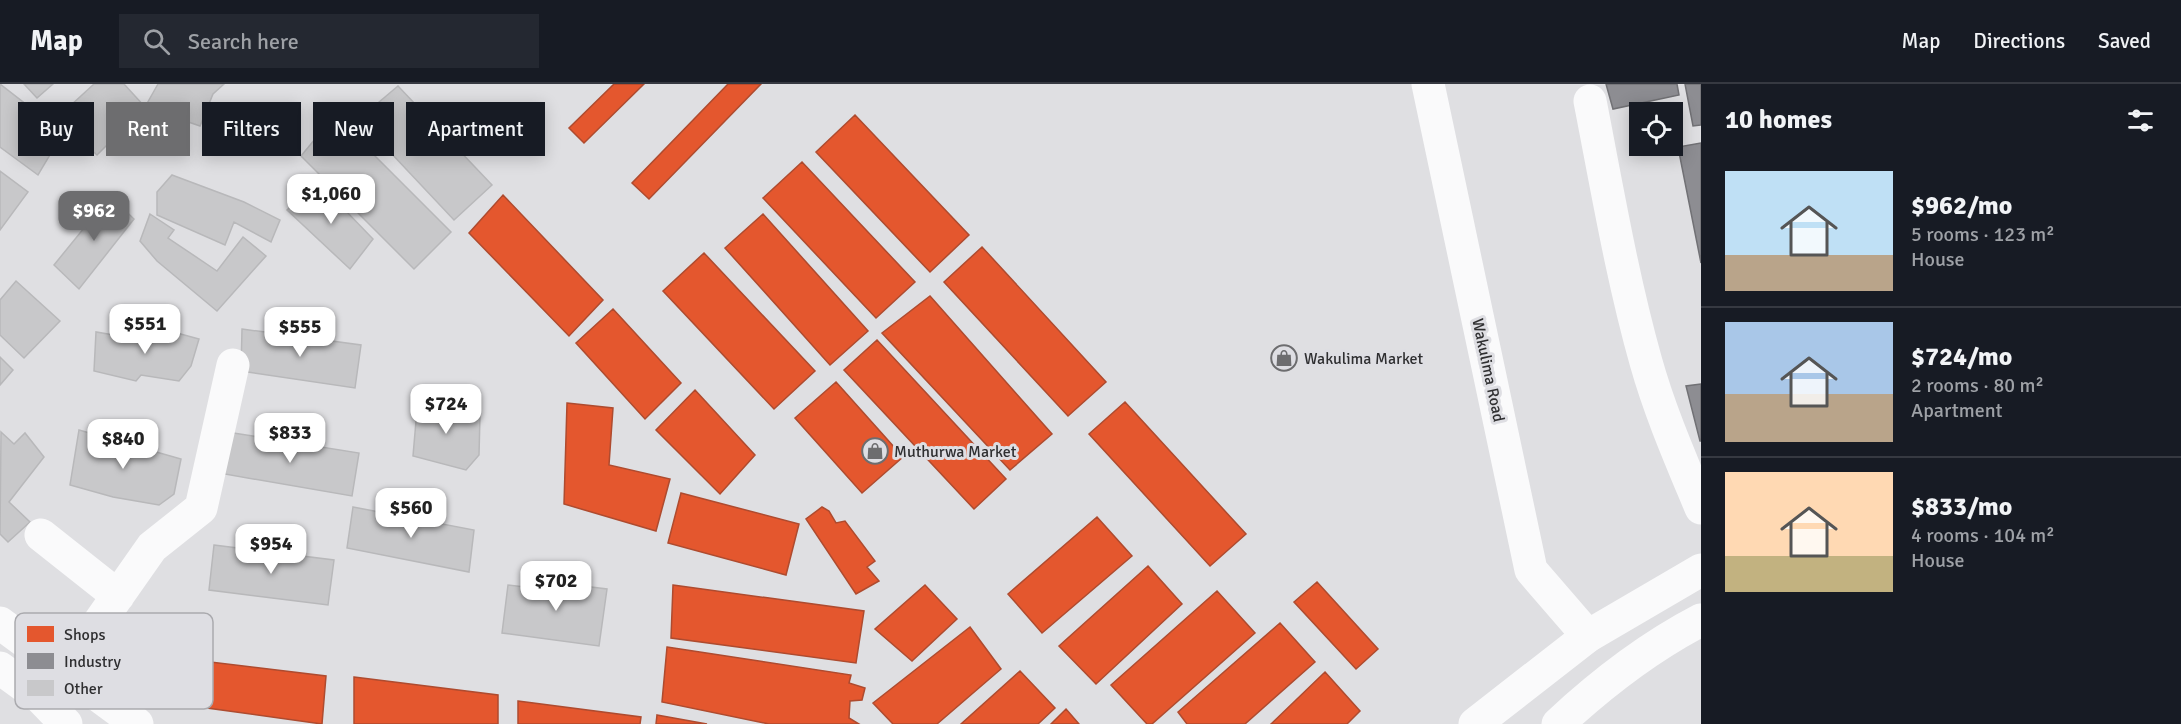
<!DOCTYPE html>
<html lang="en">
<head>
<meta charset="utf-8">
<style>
  body { margin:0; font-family:Signika,sans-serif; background:#242831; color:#f1f3f6; height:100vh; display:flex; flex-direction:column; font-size:22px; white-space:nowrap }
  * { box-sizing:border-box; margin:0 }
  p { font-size:20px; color:#9ea1a6 }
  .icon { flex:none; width:33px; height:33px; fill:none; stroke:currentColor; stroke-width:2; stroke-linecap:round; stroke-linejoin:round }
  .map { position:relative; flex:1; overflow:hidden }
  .details { display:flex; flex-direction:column; background:#171b24; width:480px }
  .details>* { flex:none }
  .hud { position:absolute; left:18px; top:18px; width:570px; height:54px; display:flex; gap:12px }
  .buttons { position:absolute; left:1629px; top:18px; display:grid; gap:12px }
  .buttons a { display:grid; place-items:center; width:54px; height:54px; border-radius:0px; background:#171b24; box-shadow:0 3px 15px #0003; font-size:30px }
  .price { position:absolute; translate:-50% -51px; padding:0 14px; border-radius:12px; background:#fff; color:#222; font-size:20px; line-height:39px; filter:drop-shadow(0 2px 3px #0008) }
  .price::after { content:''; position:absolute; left:50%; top:36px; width:18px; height:14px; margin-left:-9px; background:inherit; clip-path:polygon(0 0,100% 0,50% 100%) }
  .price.current { background:#6d6d6f; color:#fff }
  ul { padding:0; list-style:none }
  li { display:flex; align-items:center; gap:18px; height:150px; padding:0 24px }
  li+li { border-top:2px solid #363941 }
  li span { display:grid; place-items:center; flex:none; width:168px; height:120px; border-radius:0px; color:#555 }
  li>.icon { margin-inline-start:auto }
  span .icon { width:72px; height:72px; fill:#fffc; stroke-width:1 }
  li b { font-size:26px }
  h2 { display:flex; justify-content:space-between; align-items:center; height:72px; padding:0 24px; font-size:26px }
  .chip { padding:0 21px; border-radius:0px; background:#171b24; box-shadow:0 3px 15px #0003; font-size:21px; line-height:54px }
  .chip.current { background:#6d6d6f; color:#fff }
  header { display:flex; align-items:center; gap:36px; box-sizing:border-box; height:84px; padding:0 30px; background:#171b24; border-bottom:2px solid #363941 }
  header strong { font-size:28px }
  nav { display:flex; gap:33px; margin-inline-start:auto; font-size:21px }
  .search { width:420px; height:54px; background:#242831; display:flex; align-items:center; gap:15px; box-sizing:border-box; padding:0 21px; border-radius:0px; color:#9ea1a6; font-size:22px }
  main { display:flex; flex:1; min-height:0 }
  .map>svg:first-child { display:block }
  .shops { fill:#e4572e; stroke:#ae4b2f; stroke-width:1.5 }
  .industry { fill:#8d8d92; stroke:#717175; stroke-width:1.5 }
  .building { fill:#c8c8ca; stroke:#b8b8ba; stroke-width:1.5 }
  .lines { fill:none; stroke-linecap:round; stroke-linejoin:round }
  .minor { stroke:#fafafb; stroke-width:33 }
  .major { stroke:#fafafb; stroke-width:33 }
  .labels { text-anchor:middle; stroke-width:6; stroke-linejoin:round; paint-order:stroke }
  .poi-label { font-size:16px; fill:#2f2f31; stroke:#dedee3; text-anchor:start }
  .street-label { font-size:16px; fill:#2f2f31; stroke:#dedee3 }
  .key { fill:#dedee3; stroke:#aaaaae; stroke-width:1.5 }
  .key-label { font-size:16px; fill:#2f2f31 }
</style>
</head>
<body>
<header>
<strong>Map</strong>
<div class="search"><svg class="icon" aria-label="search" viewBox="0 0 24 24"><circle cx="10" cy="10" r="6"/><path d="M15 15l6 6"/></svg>Search here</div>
<nav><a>Map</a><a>Directions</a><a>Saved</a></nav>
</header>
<main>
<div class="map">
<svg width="1701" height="640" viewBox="0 0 1701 640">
  <rect width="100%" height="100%" fill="#dfdfe2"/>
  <path class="shops" d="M614 0H644L584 59 569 44Z
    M728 0H761L649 115 632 99Z
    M855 31 969 151 930 188 816 68Z
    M802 78 915 198 876 234 763 114Z
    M503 111 603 216 569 252 469 149Z
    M763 130 868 247 830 281 725 164Z
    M982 163 1106 298 1068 332 944 198Z
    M704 169 815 287 774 325 663 207Z
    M930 212 1052 350 1010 386 882 249Z
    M613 225 681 299 645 335 576 259Z
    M877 256 1006 395 974 425 844 286Z
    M836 298 903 373 862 409 795 334Z
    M695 306 755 371 720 410 656 346Z
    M1125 318 1246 450 1210 482 1089 350Z
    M567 319 613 324 609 381 670 395 656 447 564 420Z
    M681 409 799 440 786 491 668 459Z
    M822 423 829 427 836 439 845 437 875 477 867 483 879 497 856 510 806 435Z
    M1097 433 1132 472 1042 549 1008 510Z
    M1148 482 1182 520 1096 600 1059 562Z
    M1317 498 1378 565 1356 585 1294 518Z
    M673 501 864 527 856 579 671 554Z
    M925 501 957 535 912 577 875 545Z
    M1217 507 1255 549 1152 640H1147L1111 601Z
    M1280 539 1315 578 1245 640H1187L1178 628Z
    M970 543 1001 585 937 640H893L873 619Z
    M667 563 851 591 849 599 865 604 862 616 850 617 849 634 859 640H769L662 618Z
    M202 577 326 592 322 640 200 623Z
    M1020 587 1055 624 1038 640H961Z
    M1325 588 1360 627 1347 640H1271Z
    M354 593 498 611V640H354Z
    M518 617 641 633 640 640H518Z
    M1066 625 1079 640H1051Z
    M657 631 707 640H656Z"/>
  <path class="industry" d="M1606 0H1677L1679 11 1613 25Z
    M1685 0H1701V41L1693 42Z
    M1701 59V179L1678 63Z
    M1701 300V357H1700L1686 302Z"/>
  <path class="building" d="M0 0 63 49 38 91 0 63Z
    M24 0H53L37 14Z
    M94 0H124L145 23 97 71 57 34Z
    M158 0H224L213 10 200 42 145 23Z
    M398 2 492 101 454 136 359 35Z
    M343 40 451 148 414 185 301 72 325 43Z
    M0 87 28 108 0 146Z
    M172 91 244 118 280 136 271 158 234 138 225 161 157 131V108Z
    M318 98 373 155 350 185 287 126Z
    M110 112 134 135 79 205 54 181Z
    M150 130 174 146 168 154 217 187 243 153 266 172 217 227 157 177 140 157Z
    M16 197 60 237 24 274 0 251V216Z
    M148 241 199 255 191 282 179 297 141 291 136 297 94 287 96 248 137 255Z
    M242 245 361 261 355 304 241 287Z
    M0 273 13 286 0 301Z
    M418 314 480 332 479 371 466 386 413 372Z
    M79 346 181 375 174 410 159 421 113 413 70 401Z
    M1 348 14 360 25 349 44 373 9 418 30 438 8 458 0 450Z
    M227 348 359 369 352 412 219 389Z
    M353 423 474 446 469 488 347 464Z
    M214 461 334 476 328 521 209 506Z
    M534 496 607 505 599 562 502 549 508 501 533 504Z"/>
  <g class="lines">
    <path class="minor" d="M1428 0 1531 486 1588 552
      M1590 17C1607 104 1622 193 1646 278 1660 328 1681 376 1701 424
      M41 451 118 512
      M65 587 152 463 201 424 233 281"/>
    <path class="major" d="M0 539 137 640
      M0 584 41 614 66 640
      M1475 640 1588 552 1701 486
      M1558 640C1601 600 1649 563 1701 536"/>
  </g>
  <defs>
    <g id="shop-ring" transform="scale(1.35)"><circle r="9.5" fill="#dedee3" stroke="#6d6d6f" stroke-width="1.5"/><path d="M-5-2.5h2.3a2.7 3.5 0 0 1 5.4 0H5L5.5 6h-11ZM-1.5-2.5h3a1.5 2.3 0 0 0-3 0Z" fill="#6d6d6f"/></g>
  </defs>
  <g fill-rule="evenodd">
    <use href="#shop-ring" x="1284" y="274"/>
    <use href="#shop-ring" x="875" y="367"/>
  </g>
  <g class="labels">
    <g class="poi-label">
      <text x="1304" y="280">Wakulima Market</text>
      <text x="894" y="373">Muthurwa Market</text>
    </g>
    <g class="street-label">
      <text transform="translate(1489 286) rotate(78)" y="6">Wakulima Road</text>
    </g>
  </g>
  <rect x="15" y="529" width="198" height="96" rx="9" class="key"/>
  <rect x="27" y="542" width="27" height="16" fill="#e4572e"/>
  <rect x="27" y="569" width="27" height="16" fill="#8d8d92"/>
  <rect x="27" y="596" width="27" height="16" fill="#c8c8ca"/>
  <g class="key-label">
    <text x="64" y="556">Shops</text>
    <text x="64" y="583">Industry</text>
    <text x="64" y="610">Other</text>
  </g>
</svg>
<div class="buttons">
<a><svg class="icon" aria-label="locate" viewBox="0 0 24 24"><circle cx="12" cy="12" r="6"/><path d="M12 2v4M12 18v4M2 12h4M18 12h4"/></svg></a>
</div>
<b class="price" style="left:331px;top:141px">$1,060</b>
<b class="price current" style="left:94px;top:158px">$962</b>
<b class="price" style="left:145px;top:271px">$551</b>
<b class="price" style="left:300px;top:274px">$555</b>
<b class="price" style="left:446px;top:351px">$724</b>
<b class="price" style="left:290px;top:380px">$833</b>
<b class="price" style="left:123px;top:386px">$840</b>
<b class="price" style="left:411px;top:455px">$560</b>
<b class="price" style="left:271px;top:491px">$954</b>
<b class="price" style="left:556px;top:528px">$702</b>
<div class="hud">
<a class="chip">Buy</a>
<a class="chip current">Rent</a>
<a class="chip">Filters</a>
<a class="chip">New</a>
<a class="chip">Apartment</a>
</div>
</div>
<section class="details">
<h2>10 homes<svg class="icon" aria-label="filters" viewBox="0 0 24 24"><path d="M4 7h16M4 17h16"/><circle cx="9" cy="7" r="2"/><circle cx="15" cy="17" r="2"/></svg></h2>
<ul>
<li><span style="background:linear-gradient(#bfe0f5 70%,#b9a48a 0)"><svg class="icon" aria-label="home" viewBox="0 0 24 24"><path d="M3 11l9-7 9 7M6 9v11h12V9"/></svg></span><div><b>$962/mo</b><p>5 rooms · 123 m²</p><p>House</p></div></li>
<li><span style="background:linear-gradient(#a9c7e8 60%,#b9a48a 0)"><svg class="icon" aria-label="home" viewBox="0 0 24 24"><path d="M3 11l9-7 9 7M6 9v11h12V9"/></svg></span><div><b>$724/mo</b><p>2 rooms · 80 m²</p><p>Apartment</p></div></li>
<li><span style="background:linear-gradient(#ffd9b3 70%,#c2b280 0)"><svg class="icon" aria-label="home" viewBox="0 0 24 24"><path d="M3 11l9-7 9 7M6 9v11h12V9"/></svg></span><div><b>$833/mo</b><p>4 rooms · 104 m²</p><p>House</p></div></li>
</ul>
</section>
</main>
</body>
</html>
